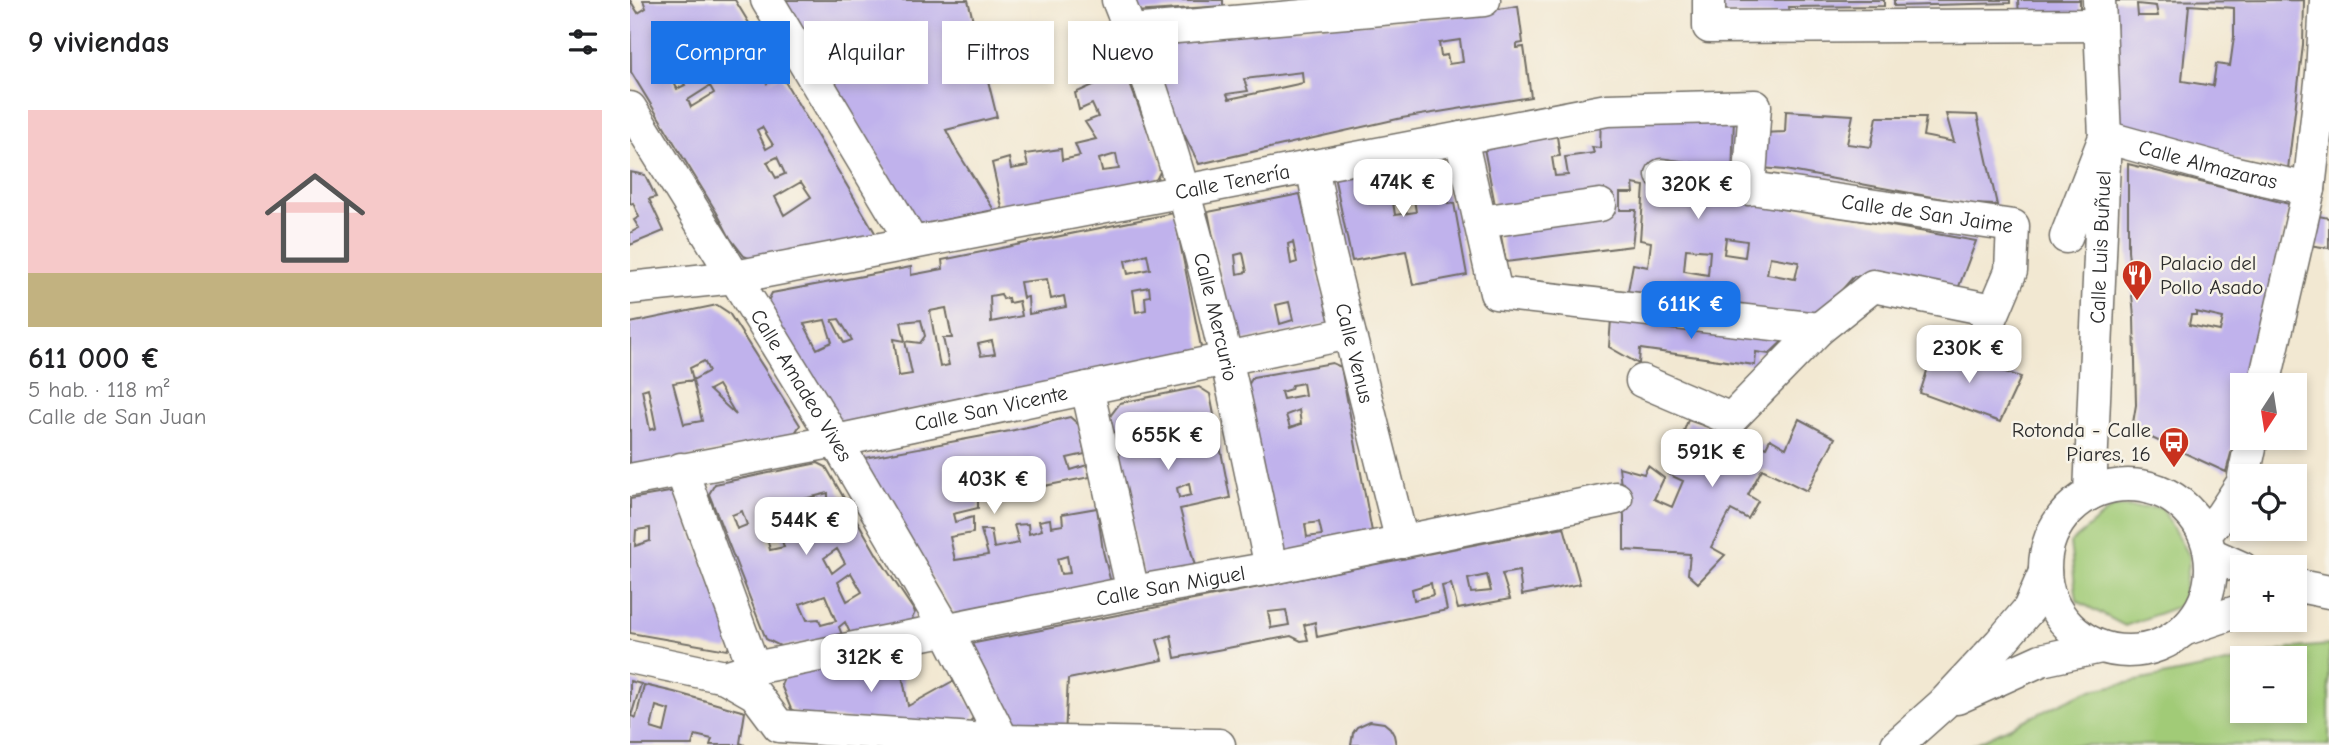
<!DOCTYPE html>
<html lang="es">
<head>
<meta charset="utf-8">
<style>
  body { margin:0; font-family:"Comic Neue",sans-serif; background:#f2f2f2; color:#202124; height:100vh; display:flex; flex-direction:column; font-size:26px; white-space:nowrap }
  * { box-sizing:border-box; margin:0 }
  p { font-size:23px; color:#757577 }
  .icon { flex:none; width:38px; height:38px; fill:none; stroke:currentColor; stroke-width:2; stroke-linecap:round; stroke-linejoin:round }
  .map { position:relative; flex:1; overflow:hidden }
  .drawer { display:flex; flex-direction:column; background:#fff; width:630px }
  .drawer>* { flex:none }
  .hud { position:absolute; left:21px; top:21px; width:665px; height:63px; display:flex; gap:14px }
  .needle { width:46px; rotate:192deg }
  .controls { position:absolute; left:1600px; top:373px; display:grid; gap:14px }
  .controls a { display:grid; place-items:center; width:77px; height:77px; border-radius:0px; background:#fff; box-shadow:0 4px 10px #0003; font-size:35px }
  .price { position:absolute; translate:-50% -60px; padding:0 16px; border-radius:14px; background:#fff; color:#222; font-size:23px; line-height:46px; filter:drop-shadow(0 2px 4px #0008) }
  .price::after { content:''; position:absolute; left:50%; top:42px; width:21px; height:16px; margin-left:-10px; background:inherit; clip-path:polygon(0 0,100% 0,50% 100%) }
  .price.selected { background:#1a73e8; color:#fff }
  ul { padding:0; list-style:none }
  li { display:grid; align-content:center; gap:14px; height:371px; padding:0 28px }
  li+li { border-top:2px solid #e0e0e0 }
  li span { display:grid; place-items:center; height:217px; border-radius:0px; color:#555 }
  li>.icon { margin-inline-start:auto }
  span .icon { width:126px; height:126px; fill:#fffc; stroke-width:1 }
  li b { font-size:30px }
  h2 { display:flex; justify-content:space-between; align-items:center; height:84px; padding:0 28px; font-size:30px }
  .tag { padding:0 24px; border-radius:0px; background:#fff; box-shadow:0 4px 10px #0003; font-size:24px; line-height:63px }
  .tag.selected { background:#1a73e8; color:#fff }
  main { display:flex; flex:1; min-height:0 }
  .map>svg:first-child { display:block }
  .green { fill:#a1cb77; stroke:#667b51; stroke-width:2 }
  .building { fill:#c0b2ec; fill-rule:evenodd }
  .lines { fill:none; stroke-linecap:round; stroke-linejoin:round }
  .minor-casing { stroke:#716d65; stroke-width:35 }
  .minor { stroke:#fff; stroke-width:32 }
  .labels { text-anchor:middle; stroke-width:5; stroke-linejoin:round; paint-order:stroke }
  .street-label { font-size:21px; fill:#2b2b2b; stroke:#f7f3e8 }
  .poi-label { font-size:21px; fill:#2b2b2b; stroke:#f7f3e8; text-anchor:start }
</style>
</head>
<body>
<main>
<section class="drawer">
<h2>9 viviendas<svg class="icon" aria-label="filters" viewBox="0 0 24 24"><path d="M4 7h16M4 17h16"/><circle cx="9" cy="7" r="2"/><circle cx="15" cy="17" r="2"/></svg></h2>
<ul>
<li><span style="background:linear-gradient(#f6c9c9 75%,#c2b280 0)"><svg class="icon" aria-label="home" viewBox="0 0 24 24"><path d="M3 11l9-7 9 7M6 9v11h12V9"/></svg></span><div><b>611 000 €</b><p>5 hab. · 118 m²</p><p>Calle de San Juan</p></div></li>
</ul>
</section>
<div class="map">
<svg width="1699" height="745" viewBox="0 0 1699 745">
  <rect width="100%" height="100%" fill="#f7f3e8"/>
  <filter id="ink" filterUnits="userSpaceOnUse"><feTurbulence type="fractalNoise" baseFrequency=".0143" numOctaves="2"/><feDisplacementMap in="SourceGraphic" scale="14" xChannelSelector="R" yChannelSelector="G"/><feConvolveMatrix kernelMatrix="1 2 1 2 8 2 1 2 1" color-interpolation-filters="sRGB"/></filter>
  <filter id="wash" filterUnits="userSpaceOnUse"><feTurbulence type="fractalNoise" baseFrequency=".00686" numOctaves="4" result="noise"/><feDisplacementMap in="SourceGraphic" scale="28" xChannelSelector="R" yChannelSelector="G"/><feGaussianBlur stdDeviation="1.57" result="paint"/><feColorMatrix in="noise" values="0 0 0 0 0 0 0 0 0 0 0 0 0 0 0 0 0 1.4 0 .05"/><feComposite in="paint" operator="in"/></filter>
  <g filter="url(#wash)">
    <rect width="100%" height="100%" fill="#f2e8d2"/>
    <path class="green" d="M1483 507 1532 508 1559 557 1552 605 1495 626 1447 601 1440 543Z
      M1699 645V745H1342L1457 691 1612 660V710H1664V658H1620L1665 648Z"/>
    <g id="blocks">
      <path class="building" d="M0 0 8 13 16 8 13 0H105L150 74 136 84 151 75 250 241 121 259 114 256 100 238 87 213 1 72ZM51 61 57 72 50 76 55 85 47 89 38 69ZM80 86 84 93 61 107 58 100ZM132 127 143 145 136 149 127 130ZM147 157 155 174 146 178 137 162ZM171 182 181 197 154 215 145 197Z
        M154 0H338L367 117 316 130 327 151 364 210 289 225Z
        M498 0H593V6L504 12Z
        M1089 0H1254V6L1159 7 1160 15H1089Z
        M1264 0H1380V3L1264 6Z
        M1388 0H1450V13L1389 16Z
        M1674 0 1673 45 1658 169 1581 155 1483 125 1475 1ZM1507 4 1526 6 1528 16H1508ZM1559 5 1604 8V37L1600 66 1586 64 1583 86 1552 81Z
        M888 6 893 43 887 44V48L894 47 901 97 772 118 569 164 540 107 517 43 578 41 575 33 804 19ZM830 40 833 62 819 64 817 55 811 56 809 43ZM672 72 673 83 599 99 597 94 618 91 614 79Z
        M495 71 532 168 526 180 373 212 362 163 379 158 381 169 398 166 395 154 431 149 432 160 450 156 445 144 466 139 455 122 468 117 462 104 449 110 445 93ZM486 154 489 169 472 171 469 159Z
        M1156 111 1223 115 1217 144 1241 147 1247 117H1296L1293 136 1324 142 1316 114 1347 115 1367 205 1340 204 1155 170 1132 168 1131 133 1155 132Z
        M971 115 1104 116 1102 179 1149 206 1346 241 1328 289 1224 276 1188 317 997 296 1003 264 1018 267 1021 242 1010 240 1014 186 1003 184 1004 193H990V210H1006L1002 246 876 262 853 143 926 130 930 156 922 157 925 176 938 175 935 157 964 153 962 147 970 148ZM1096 238 1117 241 1115 257 1094 254ZM1056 249 1080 251 1078 275 1054 271ZM1140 257 1169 262 1165 279 1137 274Z
        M810 159 818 204 824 203 837 275 783 285 776 251 722 261 704 176ZM784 199 786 212 765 215 763 202Z
        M1498 164 1659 204 1618 385H1612V412L1596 472 1502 429 1506 405 1504 317 1498 250ZM1566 312 1593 318 1590 331 1559 325 1561 315H1566Z
        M0 172 15 175 26 197 19 199 34 231 0 245V233L9 228 4 220 9 217 3 203 0 204Z
        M670 194 700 324 604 342 578 212ZM663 242 667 262 661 264 658 244ZM613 253 617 272 607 274 605 255ZM659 302 663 320 650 324 646 305Z
        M544 213 571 347 566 358 212 424 134 309 142 293 281 267V275L313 269 312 260ZM517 254 520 269 498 274 495 261ZM417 279 421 299 434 296 436 307 399 314 398 297 393 298 390 282ZM519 287 520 296 515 297 516 310 506 312 503 290ZM371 294 373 299 378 298 379 303 389 301 392 316 361 322 360 296ZM316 308 322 338H313L319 365 310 367 300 311ZM209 319 222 340 214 343 202 320ZM195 320 202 342 187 349 174 324ZM291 320 295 336 290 343 275 341 271 322ZM264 339 275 341 282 374 269 376ZM362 341 365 354 351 356 348 344Z
        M1678 214 1699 218V248L1672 244Z
        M87 305 99 313 170 425 163 436 0 469V323ZM74 361 79 371 63 380 72 421 54 424 43 383 63 380 60 368ZM88 385 106 415 79 390ZM18 388 26 428 20 430 12 390Z
        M981 319 1160 334 1139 354 1126 352 1125 365 1010 349 1009 364 979 347Z
        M1304 349 1391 377 1370 422 1290 393Z
        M702 363 711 367 743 537 645 555 614 392 623 377ZM673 383 675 395 653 399 651 392 661 389 662 385ZM669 410 671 424 660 428 656 415ZM689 522 692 535 677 537 675 524Z
        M569 387 580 394 600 498 550 509 566 570 515 581 478 419 490 403ZM519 431 522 449 508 452 504 434ZM559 483 561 495 549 498 547 488Z
        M440 417 449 425 455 454 437 458 441 470 457 465 460 477 348 499V508L323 514 325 522 343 517V533L320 537 325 560 358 555 351 530H361L364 548 389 543 384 525 398 524 399 534 412 530 409 521 420 519 421 527 433 525 432 514 467 508 473 551 482 587 328 618 231 468 234 458 380 431ZM437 556 440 573 431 574 427 559Z
        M1169 419 1205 438 1177 491 1132 469 1118 495 1128 501 1118 519 1101 510 1081 547 1095 555 1068 583 1058 574 1060 554 994 550V516L989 467 1014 474 1018 466 1034 478 1024 499 1042 507 1053 481 1038 474 1058 420 1136 447 1140 439 1156 448Z
        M188 463 196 467 247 555 285 612 280 623 220 633 215 622 209 627 212 635 152 647 136 639 79 494 85 484ZM198 493V499L189 505 191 511 180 518 174 499ZM112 511 117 525 107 529 102 515ZM149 532 154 547 140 550 137 537ZM207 549 215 563 202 573 194 558ZM221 573 232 592 217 601 208 582ZM195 595 206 621 191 625 189 619 177 620 170 604Z
        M45 491 103 640 97 650 0 633V499ZM20 528V541L5 546 6 530Z
        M934 527 950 584 892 595 889 571 872 574 880 599 828 609 821 584 812 586 817 610 687 637 685 622 674 625 678 640 671 641 661 636 545 658 541 635 527 640 533 660 438 679 435 736 386 734 340 644ZM857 575 861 591 841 593 838 579ZM801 583 803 595 784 600 782 589ZM656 610 659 625 641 628 638 612Z
        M268 652 278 706 323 681 345 713 339 726 172 716 161 709 151 685 158 670Z
        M0 681 11 684 1 716 6 718 14 685 44 692 115 712 110 743 115 745H80L82 739 65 735 62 745H0ZM26 706 39 710 34 732 21 728Z
        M740 721 754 723 760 728 764 735 766 745H721L723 733 727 727Z"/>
    </g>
  </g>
  <g filter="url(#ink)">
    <use href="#blocks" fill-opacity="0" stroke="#716d65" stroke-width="2"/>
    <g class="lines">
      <g class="minor-casing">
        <g id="minor">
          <path d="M137 0 282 242"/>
          <path id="s1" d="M488 0C562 182 601 376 641 568"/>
          <path d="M1079 0V27L1470 25"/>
          <path d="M501 31 854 0"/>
          <path id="s2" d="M0 108 206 441 317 631 373 741"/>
          <path d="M831 138 866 293 1189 329"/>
          <path id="s3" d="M682 166 699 252 772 542"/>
          <path id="s4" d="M1032 175 1383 226 1381 271 1346 354"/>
          <path d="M850 222 970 205"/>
          <path id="s5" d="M1436 237 1475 137 1602 172 1679 189"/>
          <path id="s6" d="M0 288 105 277 977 110 1125 106 1119 189"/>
          <path d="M1012 381 1101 419 1189 329 1243 286 1363 310"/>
          <path d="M1634 385 1679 189 1692 73 1696 0"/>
          <path d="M457 388 503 592"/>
          <path d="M51 469 124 668"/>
          <path d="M1614 476 1622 438"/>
          <path id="s7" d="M0 480 206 441 719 333"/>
          <circle cx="1498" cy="568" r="83"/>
          <path id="s8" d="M1460 494 1475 137 1469 0"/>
          <path d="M1575 534 1591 516 1612 484"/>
          <path d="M1581 554 1612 568"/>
          <path d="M1664 585 1699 592"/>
          <path d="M1556 629 1612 610"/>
          <path d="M0 657 95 677 125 694 149 726 373 741 589 745"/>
          <path id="s9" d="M95 677 124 668 503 592 641 568 986 498"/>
          <path d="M1327 698 1411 660 1471 647"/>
          <path d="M1267 745 1313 704 1370 643 1399 609 1415 572"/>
        </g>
      </g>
      <use href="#minor" class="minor"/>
    </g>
  </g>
  <defs>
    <g id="restaurant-pin" transform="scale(1.575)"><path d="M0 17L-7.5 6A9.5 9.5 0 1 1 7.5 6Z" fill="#c8321e" stroke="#f7f3e8"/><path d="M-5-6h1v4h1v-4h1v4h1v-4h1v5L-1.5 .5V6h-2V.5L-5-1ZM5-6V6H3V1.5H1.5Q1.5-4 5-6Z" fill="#fff"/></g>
    <g id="bus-pin" transform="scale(1.575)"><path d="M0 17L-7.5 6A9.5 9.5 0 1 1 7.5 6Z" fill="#c8321e" stroke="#f7f3e8"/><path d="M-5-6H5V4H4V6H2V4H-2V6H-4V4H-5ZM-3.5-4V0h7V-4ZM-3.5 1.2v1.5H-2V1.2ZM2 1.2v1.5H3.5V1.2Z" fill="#fff"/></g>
  </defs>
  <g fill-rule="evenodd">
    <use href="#restaurant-pin" x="1507" y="275"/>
    <use href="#bus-pin" x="1544" y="442"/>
  </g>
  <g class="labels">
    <g class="street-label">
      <text dy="7" stroke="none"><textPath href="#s5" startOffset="214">Calle Almazaras</textPath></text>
      <text dy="7" stroke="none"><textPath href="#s6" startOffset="612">Calle Tenería</textPath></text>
      <text dy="7" stroke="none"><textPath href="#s4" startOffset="268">Calle de San Jaime</textPath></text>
      <text dy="7" stroke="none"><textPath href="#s8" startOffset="247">Calle Luis Buñuel</textPath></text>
      <text dy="7" stroke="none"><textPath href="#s1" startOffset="332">Calle Mercurio</textPath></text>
      <text dy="7" stroke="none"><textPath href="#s3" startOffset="192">Calle Venus</textPath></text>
      <text dy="7" stroke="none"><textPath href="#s2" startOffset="326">Calle Amadeo Vives</textPath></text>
      <text dy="7" stroke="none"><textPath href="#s7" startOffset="368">Calle San Vicente</textPath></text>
      <text dy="7" stroke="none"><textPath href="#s9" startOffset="455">Calle San Miguel</textPath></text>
    </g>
    <g class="poi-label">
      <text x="1530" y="270">Palacio del<tspan x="1530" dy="24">Pollo Asado</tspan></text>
      <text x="1521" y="437" text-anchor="end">Rotonda - Calle<tspan x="1521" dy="24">Piares, 16</tspan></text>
    </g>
  </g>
</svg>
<div class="controls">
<a><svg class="needle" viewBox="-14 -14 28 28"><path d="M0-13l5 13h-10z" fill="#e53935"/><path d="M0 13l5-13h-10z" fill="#757577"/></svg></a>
<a><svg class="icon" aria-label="locate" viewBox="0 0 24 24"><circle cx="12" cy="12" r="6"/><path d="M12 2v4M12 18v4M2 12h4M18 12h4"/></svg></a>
<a>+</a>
<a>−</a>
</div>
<b class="price" style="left:773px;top:219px">474K €</b>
<b class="price" style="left:1068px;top:221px">320K €</b>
<b class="price selected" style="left:1061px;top:341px">611K €</b>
<b class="price" style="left:1339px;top:385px">230K €</b>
<b class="price" style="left:538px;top:472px">655K €</b>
<b class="price" style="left:1082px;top:489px">591K €</b>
<b class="price" style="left:364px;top:516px">403K €</b>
<b class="price" style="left:176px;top:557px">544K €</b>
<b class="price" style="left:241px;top:694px">312K €</b>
<div class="hud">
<a class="tag selected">Comprar</a>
<a class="tag">Alquilar</a>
<a class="tag">Filtros</a>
<a class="tag">Nuevo</a>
</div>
</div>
</main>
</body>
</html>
